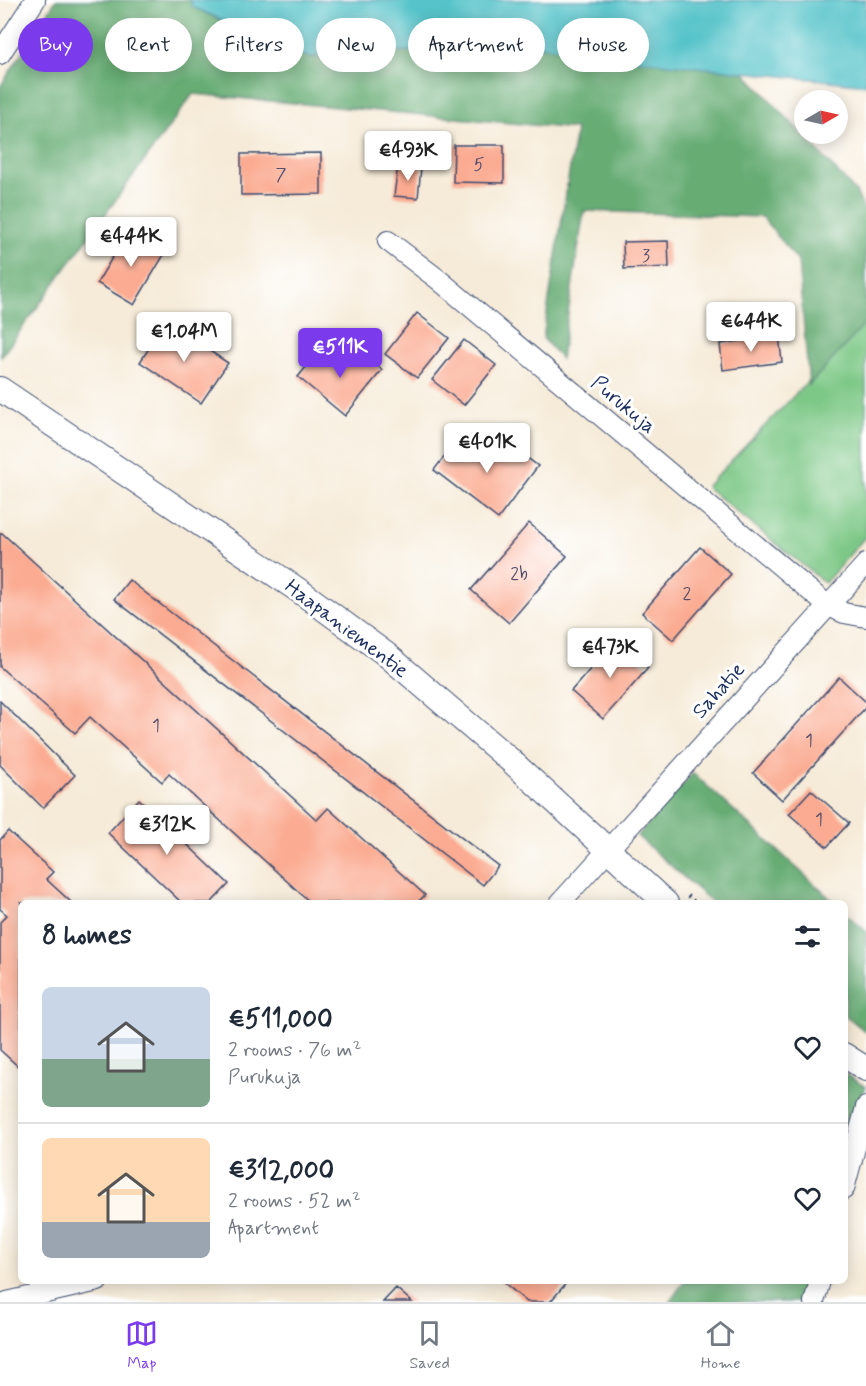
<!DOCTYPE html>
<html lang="en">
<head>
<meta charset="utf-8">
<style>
  body { margin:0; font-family:Mynerve,sans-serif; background:#f6f6f7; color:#1f2937; height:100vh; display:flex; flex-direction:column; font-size:22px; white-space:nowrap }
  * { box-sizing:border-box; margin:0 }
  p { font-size:20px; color:#747a83 }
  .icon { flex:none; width:33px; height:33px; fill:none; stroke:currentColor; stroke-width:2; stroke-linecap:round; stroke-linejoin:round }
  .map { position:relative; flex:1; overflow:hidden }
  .drawer { position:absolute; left:18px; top:900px; width:830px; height:384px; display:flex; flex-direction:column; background:#fff; border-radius:9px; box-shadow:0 3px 15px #0003 }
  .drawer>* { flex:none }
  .top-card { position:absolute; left:18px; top:18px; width:831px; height:54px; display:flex; gap:12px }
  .needle { width:39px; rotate:81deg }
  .fabs { position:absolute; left:794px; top:90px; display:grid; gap:12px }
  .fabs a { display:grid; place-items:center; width:54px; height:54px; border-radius:50%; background:#fff; box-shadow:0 3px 15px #0003; font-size:30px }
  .price { position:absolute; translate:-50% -51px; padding:0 14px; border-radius:6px; background:#fff; color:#222; font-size:20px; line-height:39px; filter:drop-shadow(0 2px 3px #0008) }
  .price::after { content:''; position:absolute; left:50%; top:36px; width:18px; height:14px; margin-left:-9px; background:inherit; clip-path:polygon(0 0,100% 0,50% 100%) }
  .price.selected { background:#7c3aed; color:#fff }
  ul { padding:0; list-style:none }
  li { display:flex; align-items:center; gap:18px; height:150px; padding:0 24px }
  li+li { border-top:2px solid #e0e1e3 }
  li span { display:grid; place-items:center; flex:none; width:168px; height:120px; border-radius:9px; color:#555 }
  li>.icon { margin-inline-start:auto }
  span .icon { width:72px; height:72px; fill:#fffc; stroke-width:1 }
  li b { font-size:26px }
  h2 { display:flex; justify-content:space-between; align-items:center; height:72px; padding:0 24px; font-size:26px }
  .chip { padding:0 21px; border-radius:27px; background:#fff; box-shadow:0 3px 15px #0003; font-size:21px; line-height:54px }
  .chip.selected { background:#7c3aed; color:#fff }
  .menu { display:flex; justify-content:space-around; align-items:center; height:84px; border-top:2px solid #e0e1e3; background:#fff; font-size:16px; color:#747a83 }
  .menu a { display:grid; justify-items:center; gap:3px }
  .menu .selected { color:#7c3aed }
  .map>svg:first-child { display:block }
  .green { fill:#7dc886; stroke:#4c7c72; stroke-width:1.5 }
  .forest { fill:#66ac73; stroke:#406e68; stroke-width:1.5 }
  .water { fill:#55c3c9; stroke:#387994; stroke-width:1.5 }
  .building { fill:#fbab91 }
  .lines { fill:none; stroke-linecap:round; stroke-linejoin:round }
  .minor-casing { stroke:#3c4b70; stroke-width:22 }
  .tertiary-casing { stroke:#3c4b70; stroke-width:26 }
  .path { stroke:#3c4b70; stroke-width:4; stroke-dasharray:1.5 4.5; stroke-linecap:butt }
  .minor { stroke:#fff; stroke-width:20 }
  .tertiary { stroke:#fff; stroke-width:24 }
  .labels { text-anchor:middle; stroke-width:6; stroke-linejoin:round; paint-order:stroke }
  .number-label { font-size:18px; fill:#534e6b }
  .street-label { font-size:21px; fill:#1b2f5e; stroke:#fff }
</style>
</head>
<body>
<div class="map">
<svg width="866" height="1302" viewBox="0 0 866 1302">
  <rect width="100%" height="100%" fill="#fff"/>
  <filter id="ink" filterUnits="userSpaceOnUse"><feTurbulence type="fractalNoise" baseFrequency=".0167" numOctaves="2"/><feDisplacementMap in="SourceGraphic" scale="12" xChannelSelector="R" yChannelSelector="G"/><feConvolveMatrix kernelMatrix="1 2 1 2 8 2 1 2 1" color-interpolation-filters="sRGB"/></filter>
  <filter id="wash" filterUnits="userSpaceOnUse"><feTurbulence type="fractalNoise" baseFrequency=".008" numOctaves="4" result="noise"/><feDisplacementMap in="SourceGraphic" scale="24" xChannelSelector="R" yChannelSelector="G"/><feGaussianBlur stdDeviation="1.35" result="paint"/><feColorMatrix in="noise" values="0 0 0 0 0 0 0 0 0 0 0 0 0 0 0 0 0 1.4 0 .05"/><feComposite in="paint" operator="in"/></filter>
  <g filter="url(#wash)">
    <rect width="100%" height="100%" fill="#f6ebd8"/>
    <path class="green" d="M866 321V536L825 583 706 487Z"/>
    <path class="forest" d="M56 0H190L193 7 279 48 309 57 527 44 743 71 856 192 866 214V323L809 385 798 261 762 217 584 211 561 359 543 338 576 129 193 94 1 357 0 87Z
      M693 773 835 903H713L637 836Z
      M844 912 866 931V1032L845 1015Z
      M845 1074 866 1087 857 1102 845 1152Z
      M684 1281H809L803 1302H670Z"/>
    <path class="water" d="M190 0H866V85L669 64 527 44 309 57 292 53 284 45 231 24 193 7Z"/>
    <g id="blocks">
      <path class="building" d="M454 145H504V183L453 182Z
        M321 153V194L241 195V154Z
        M398 165 421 168 418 198 394 196Z
        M128 231 165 253 134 305 97 283Z
        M668 241 669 267 624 269 623 242Z
        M417 313 449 338 417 378 385 354Z
        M166 322 228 363 201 403 140 362Z
        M779 335 782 362 723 370 720 344Z
        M464 340 496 365 464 405 432 380Z
        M322 347 343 364 361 352 382 370 345 416 298 377Z
        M460 436 493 460 506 442 538 466 498 519 434 470Z
        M529 523 567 556 509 623 471 590Z
        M2 533 317 820 328 808 425 895 417 903H311L169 774 162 782 90 717 75 733 0 667V534Z
        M700 547 731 574 673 640 642 613Z
        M129 580 498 866 483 885 114 599Z
        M616 640 648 668 603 719 571 691Z
        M839 677 866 702V707L782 800 753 773Z
        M0 701 75 775 43 808 0 765Z
        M811 790 849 823 827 847 789 814Z
        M139 799 229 884 211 903H182L108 833Z
        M8 831 53 872 46 879 72 903H21V1069L0 1050V922L7 915 0 909V840Z
        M502 1281H568L550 1302H527Z
        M396 1288 412 1302H383Z"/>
    </g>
  </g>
  <g filter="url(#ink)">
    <use href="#blocks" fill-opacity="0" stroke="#3c4b70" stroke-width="1.5"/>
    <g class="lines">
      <g class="minor-casing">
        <path id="minor" d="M0 54 35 0
          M388 241 439 280 827 605 844 613 866 617
          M560 903 866 564
          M844 1189 866 1107
          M7 1302 98 1281
          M814 1302 820 1281"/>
      </g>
      <g class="tertiary-casing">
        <path id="tertiary" d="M0 389 301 592 387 655 510 760 666 903
          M844 1055 866 1069"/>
      </g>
      <path class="path" d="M688 896 696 903"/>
      <use href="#minor" class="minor"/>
      <use href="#tertiary" class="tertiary"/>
    </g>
  </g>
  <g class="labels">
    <g class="number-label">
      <text x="479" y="170">5</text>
      <text x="281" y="180">7</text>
      <text x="646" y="261">3</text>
      <text x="519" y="579">2b</text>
      <text x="687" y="599">2</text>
      <text x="156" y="731">1</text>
      <text x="809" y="746">1</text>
      <text x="819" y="825">1</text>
    </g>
    <g class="street-label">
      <text transform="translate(624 404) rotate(40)" y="7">Purukuja</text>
      <text transform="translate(347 628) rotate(37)" y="7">Haapaniementie</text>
      <text transform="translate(718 690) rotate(-48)" y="7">Sahatie</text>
    </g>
  </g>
</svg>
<div class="fabs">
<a><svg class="needle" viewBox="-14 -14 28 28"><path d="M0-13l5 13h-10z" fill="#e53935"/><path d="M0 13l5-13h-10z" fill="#747a83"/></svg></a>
</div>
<b class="price" style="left:408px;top:182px">€493K</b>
<b class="price" style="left:131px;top:268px">€444K</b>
<b class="price" style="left:751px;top:353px">€644K</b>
<b class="price" style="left:184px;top:363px">€1.04M</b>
<b class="price selected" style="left:340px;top:379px">€511K</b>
<b class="price" style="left:487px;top:474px">€401K</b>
<b class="price" style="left:610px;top:679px">€473K</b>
<b class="price" style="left:167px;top:856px">€312K</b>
<div class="top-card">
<a class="chip selected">Buy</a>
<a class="chip">Rent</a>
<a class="chip">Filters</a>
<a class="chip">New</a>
<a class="chip">Apartment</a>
<a class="chip">House</a>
</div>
<section class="drawer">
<h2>8 homes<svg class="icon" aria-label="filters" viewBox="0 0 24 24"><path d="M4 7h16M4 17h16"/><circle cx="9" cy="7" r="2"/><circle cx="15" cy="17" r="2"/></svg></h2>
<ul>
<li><span style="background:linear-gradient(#c9d6e8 60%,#7fa58c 0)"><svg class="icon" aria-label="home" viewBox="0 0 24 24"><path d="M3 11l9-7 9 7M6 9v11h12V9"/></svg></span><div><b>€511,000</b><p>2 rooms · 76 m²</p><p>Purukuja</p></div><svg class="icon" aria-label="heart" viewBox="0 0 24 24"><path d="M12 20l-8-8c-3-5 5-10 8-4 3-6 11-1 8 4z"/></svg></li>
<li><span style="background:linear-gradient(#ffd9b3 70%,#9aa5b1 0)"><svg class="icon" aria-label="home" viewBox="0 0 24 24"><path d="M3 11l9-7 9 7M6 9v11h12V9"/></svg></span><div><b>€312,000</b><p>2 rooms · 52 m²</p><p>Apartment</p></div><svg class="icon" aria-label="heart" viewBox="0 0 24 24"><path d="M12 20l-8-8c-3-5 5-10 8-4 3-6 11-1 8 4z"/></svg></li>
</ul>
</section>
</div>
<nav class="menu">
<a class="selected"><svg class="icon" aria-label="map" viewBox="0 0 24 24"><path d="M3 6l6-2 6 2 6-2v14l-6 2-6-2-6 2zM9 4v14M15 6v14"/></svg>Map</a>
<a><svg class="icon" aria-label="saved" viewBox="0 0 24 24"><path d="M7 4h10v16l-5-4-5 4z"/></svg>Saved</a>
<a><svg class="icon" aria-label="home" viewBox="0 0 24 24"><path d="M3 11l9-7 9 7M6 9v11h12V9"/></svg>Home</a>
</nav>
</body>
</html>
